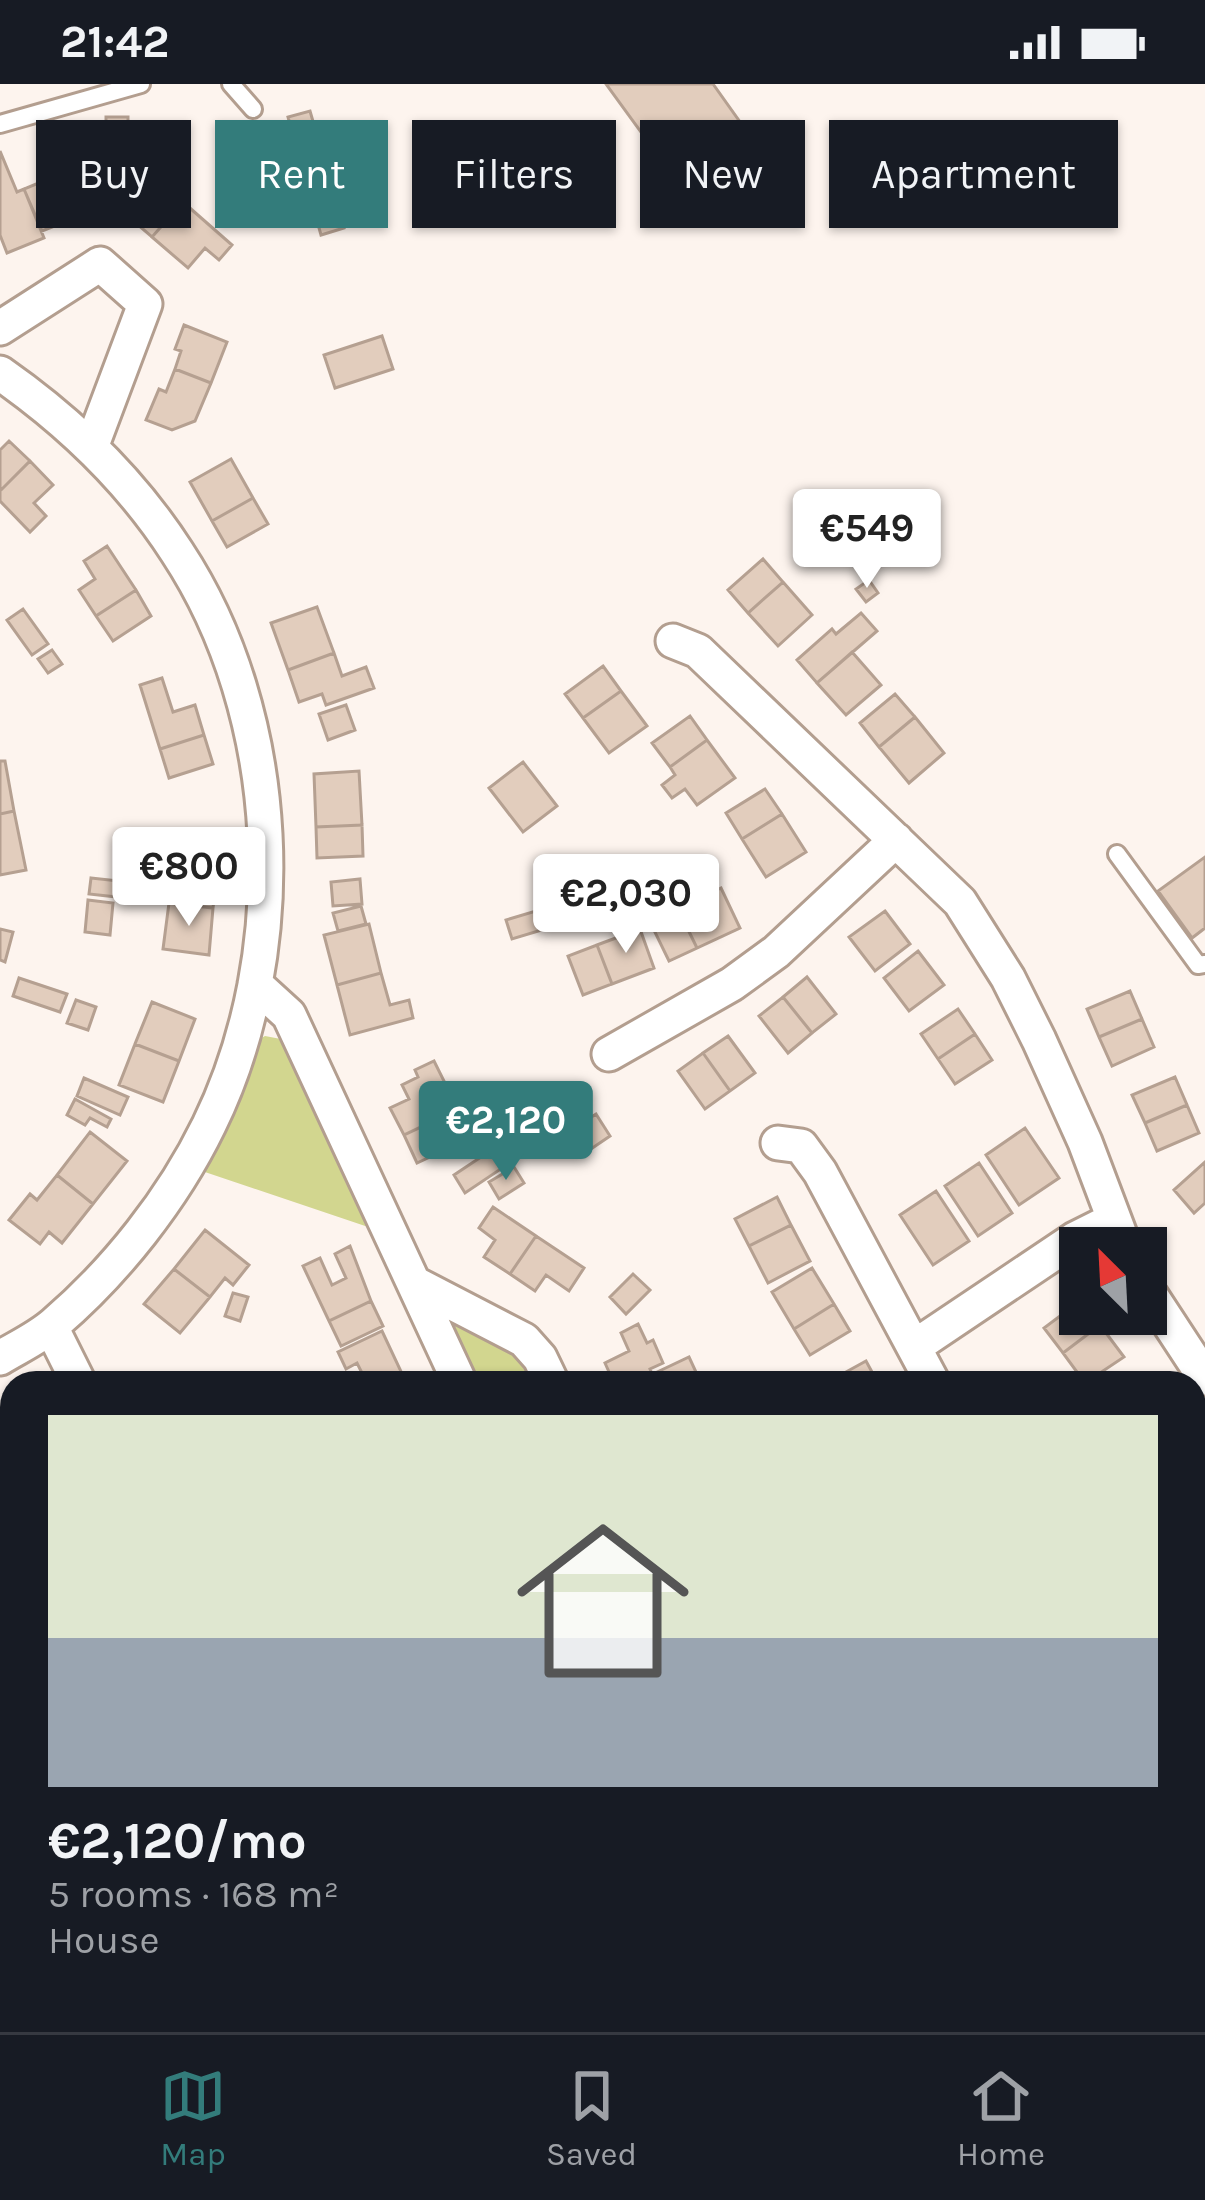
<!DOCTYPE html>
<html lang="en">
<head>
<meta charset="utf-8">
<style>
  body { margin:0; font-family:Karla,sans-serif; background:#20242c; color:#f1f3f6; height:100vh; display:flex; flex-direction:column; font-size:45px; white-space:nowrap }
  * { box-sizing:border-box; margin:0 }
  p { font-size:39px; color:#9ea1a6 }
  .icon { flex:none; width:66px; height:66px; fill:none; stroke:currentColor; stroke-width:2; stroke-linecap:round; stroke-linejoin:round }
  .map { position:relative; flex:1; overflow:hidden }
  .panel { position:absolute; left:0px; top:1287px; width:1206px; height:663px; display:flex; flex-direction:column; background:#171b24; border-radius:36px 36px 0 0; box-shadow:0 3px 9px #0004 }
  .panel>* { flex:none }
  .banner { position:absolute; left:36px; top:36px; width:1134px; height:108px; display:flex; gap:24px }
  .needle { width:78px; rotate:336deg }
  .tools { position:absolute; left:1059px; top:1143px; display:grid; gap:24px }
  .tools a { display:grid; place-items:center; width:108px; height:108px; border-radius:0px; background:#171b24; box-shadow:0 3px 9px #0004; font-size:60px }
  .price { position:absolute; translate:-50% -102px; padding:0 27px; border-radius:12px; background:#fff; color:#222; font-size:39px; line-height:78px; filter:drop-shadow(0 3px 6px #0008) }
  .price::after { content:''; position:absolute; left:50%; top:72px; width:36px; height:27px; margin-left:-18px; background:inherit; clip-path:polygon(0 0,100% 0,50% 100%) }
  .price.on { background:#337c7b; color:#fff }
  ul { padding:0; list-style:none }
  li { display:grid; align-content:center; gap:24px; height:636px; padding:0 48px }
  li+li { border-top:3px solid #363941 }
  li span { display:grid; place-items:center; height:372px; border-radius:0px; color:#555 }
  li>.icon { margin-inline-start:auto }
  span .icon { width:216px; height:216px; fill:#fffc; stroke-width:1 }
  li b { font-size:51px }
  .tag { padding:0 42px; border-radius:0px; background:#171b24; box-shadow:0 3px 9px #0004; font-size:42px; line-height:108px }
  .tag.on { background:#337c7b; color:#fff }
  .status { display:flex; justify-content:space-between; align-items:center; height:84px; padding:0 60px; background:#171b24; direction:ltr }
  .status svg { height:33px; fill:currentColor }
  .tab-bar { display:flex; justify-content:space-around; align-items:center; height:168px; border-top:3px solid #363941; background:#171b24; font-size:33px; color:#9ea1a6 }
  .tab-bar a { display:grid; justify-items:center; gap:6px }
  .tab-bar .on { color:#337c7b }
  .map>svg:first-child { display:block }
  .green { fill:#d2d68f }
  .building { fill:#e2cdbd; stroke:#b5a091; stroke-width:3 }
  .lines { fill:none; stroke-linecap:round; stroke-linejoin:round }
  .service-casing { stroke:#b39e8f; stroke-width:22 }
  .minor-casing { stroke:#b39e8f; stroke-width:39 }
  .service { stroke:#fff; stroke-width:16 }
  .minor { stroke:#fff; stroke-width:33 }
</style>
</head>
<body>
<div class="status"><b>21:42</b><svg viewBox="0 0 49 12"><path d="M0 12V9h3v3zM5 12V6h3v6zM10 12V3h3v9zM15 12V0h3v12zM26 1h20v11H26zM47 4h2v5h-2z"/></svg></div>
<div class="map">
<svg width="1205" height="1948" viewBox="0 0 1205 1948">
  <rect width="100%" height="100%" fill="#fdf4ee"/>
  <path class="green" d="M265 952 286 956 380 1147 196 1085 252 959Z
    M453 1235C486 1252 521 1265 538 1299H475L449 1243Z
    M320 1938H852L863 1948H300Z"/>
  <path class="building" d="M606 0H713L740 38 670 88Z
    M310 27 327 86 305 93 288 33Z
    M106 33H128V65H106Z
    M0 67 17 108 24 105 44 154 7 169 0 151Z
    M146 86 183 118 152 153 123 128 140 108 132 102Z
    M327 86 344 144 321 151 305 93Z
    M53 93 70 136 42 147 24 105Z
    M183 118 232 161 219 176 205 164 188 184 152 153Z
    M184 241 227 258 211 299 175 285 181 267 175 265Z
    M382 252 393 285 335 304 324 271Z
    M175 285 211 299 195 337 172 346 146 336 159 305 166 308Z
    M9 357 30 377 0 407V366Z
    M231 375 253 414 212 437 190 398Z
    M30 377 53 401 34 419 46 432 30 448 0 417V407Z
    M253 414 268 440 227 463 212 437Z
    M814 426 827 444 811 455 798 438Z
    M107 462 136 506 96 532 79 506 95 495 84 477Z
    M763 475 783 498 748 529 728 506Z
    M869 496 878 509 866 518 856 505Z
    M783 498 812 531 778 562 748 529Z
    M136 506 151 532 113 557 96 532Z
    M317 523 334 569 288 586 271 539Z
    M23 525 48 560 32 571 7 536Z
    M861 529 877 547 817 599 797 576 832 545 836 550Z
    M52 566 62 580 48 589 38 575Z
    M852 568 881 601 846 631 817 599Z
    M334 569 342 592 366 583 374 604 326 621 322 610 299 618 288 586Z
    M603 582 621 607 583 634 565 610Z
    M162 594 173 628 195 621 204 651 160 665 140 601Z
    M621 607 647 642 609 669 583 634Z
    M895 610 915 633 879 663 860 639Z
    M346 621 355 646 328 656 319 630Z
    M690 632 707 656 670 683 652 659Z
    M915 633 944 669 909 699 879 663Z
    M204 651 213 680 169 694 160 665Z
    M707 656 735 694 697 721 685 705 672 714 662 701 675 691 670 683Z
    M0 677H5L14 727 0 730Z
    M523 678 557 722 523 748 489 704Z
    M359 687 362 741 316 743 314 690Z
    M765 705 782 730 742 755 726 729Z
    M14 727 26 786 0 791V730Z
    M782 730 806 768 766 793 742 755Z
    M362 741 363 772 317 774 316 743Z
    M175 760 194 762V770L219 773 213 824 169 819Z
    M1205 773V844L1192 854 1158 807Z
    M91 794 119 797 117 813 89 810Z
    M360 795 362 820 333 822 331 798Z
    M721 804 740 844 697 864 678 825Z
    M88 816 113 819 110 851 85 848Z
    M169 819 213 824 209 871 163 865Z
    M361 822 366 840 338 847 333 829Z
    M678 825 697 864 669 877 650 838Z
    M539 826 545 845 512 855 506 836Z
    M885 827 910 860 875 887 849 853Z
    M369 840 381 889 337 901 324 851Z
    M0 845 13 848 5 878 0 876Z
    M640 845 654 884 612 900 597 861Z
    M597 861 612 900 583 911 568 872Z
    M918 867 944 901 909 927 884 894Z
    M381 889 390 921 409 916 413 934 350 951 337 901Z
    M807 893 836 930 812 949 783 913Z
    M19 894 67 910 60 928 13 912Z
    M1130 907 1142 935 1099 953 1087 925Z
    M783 913 812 949 788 969 759 932Z
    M76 916 96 923 88 946 67 939Z
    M152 918 195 935 179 977 135 960Z
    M958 925 975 950 938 975 921 950Z
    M1142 935 1154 963 1112 982 1099 953Z
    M975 950 992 976 955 1000 938 975Z
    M728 952 755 989 730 1007 703 969Z
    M135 960 179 977 163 1018 119 1001Z
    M703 969 730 1007 705 1025 678 987Z
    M434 977 444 997 432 1003 439 1017 433 1020 440 1034 404 1051 390 1024 409 1015 402 1001 418 993 415 986Z
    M1175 993 1187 1021 1145 1039 1132 1011Z
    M84 994 128 1013 120 1031 77 1012Z
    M75 1015 111 1035 107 1043 90 1034 85 1041 67 1031Z
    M1187 1021 1199 1049 1157 1067 1145 1039Z
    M596 1030 610 1052 591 1065 576 1043Z
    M446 1031 449 1037 444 1039 455 1061 417 1079 404 1051Z
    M1025 1044 1059 1094 1019 1121 986 1071Z
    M90 1048 127 1077 93 1120 57 1091Z
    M502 1059 514 1076 465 1109 454 1091Z
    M1205 1078V1119L1194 1129 1174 1106Z
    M979 1079 1012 1129 978 1152 945 1102Z
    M514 1083 524 1099 499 1115 489 1098Z
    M57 1091 93 1120 62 1159 49 1148 40 1160 9 1136 30 1110 37 1116Z
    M936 1107 969 1157 933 1181 900 1131Z
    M777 1113 791 1141 749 1162 735 1135Z
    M493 1123 536 1152 510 1190 484 1173 495 1156 479 1144Z
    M791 1141 810 1177 768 1199 749 1162Z
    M205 1146 249 1181 233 1201 225 1194 210 1213 174 1185Z
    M536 1152 584 1184 569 1207 546 1191 535 1207 510 1190Z
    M350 1162 371 1217 329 1237 303 1182 320 1174 332 1201 346 1194 335 1170Z
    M812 1184 834 1220 794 1245 772 1208Z
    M174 1185 210 1213 180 1249 144 1220Z
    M633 1190 650 1206 626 1230 610 1213Z
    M233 1209 248 1213 240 1237 225 1232Z
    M371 1217 383 1242 341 1262 329 1237Z
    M1080 1217V1230H1092L1100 1241 1063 1269 1044 1244Z
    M834 1220 850 1247 810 1271 794 1245Z
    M638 1240 647 1259 653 1256 663 1279 650 1285 652 1290 634 1299H614L605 1279 629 1267 621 1249Z
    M1100 1241 1124 1273 1085 1299 1063 1269Z
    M382 1247 405 1296 399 1299H367L357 1279 346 1285 338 1268Z
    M689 1273 696 1288 674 1299H634Z
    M866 1277 878 1299H826Z
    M4 1325 12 1340V1374L0 1381V1327Z
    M1196 1412 1205 1423V1466L1194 1475Z
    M0 1560 12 1561V1581L0 1579Z
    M0 1845 12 1846 11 1868 0 1867Z
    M11 1897 12 1938H32L37 1948H1L0 1903Z
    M957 1938H1002L981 1948H962Z
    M1059 1938H1097L1102 1948H1064Z"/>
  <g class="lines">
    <g class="service-casing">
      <path id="service" d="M231 0 253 25
        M0 40 141 0
        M1117 770 1198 881 1205 880"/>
    </g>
    <g class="minor-casing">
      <path id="minor" d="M0 244 100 180 145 220 92 361
        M0 289C70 338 130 395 177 468 284 630 294 868 209 1041 173 1115 116 1187 54 1240 38 1254 18 1263 0 1274
        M673 557 698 567 960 818 1008 894 1039 956 1085 1058 1125 1164
        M255 900 289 931 460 1299
        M609 970 732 900 776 868 896 756
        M778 1059 801 1062 820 1088 933 1299
        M414 1199 524 1256 540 1274 552 1299
        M1146 1204 1205 1294
        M51 1243 79 1299
        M914 1263 1075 1155 1113 1136
        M1194 1544 1205 1535
        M1194 1817 1205 1831
        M886 1938 892 1948
        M255 1948 275 1938"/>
    </g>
    <use href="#service" class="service"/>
    <use href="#minor" class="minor"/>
  </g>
</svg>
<div class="tools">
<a><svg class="needle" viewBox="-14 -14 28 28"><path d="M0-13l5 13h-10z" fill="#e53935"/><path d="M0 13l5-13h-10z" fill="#9ea1a6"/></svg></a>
</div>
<b class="price" style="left:867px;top:507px">€549</b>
<b class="price" style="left:189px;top:845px">€800</b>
<b class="price" style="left:626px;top:872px">€2,030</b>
<b class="price on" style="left:506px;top:1099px">€2,120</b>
<div class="banner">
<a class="tag">Buy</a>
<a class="tag on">Rent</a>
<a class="tag">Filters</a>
<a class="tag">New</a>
<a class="tag">Apartment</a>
</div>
<section class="panel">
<ul>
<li><span style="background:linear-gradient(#dfe7d0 60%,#9aa5b1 0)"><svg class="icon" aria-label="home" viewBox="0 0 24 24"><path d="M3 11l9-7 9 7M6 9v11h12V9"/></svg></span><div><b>€2,120/mo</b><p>5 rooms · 168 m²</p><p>House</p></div></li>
</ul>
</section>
</div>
<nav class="tab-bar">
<a class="on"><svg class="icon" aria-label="map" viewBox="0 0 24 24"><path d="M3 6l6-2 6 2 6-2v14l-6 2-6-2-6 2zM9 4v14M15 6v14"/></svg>Map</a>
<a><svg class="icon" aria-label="saved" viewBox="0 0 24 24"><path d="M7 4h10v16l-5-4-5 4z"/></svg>Saved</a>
<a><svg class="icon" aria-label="home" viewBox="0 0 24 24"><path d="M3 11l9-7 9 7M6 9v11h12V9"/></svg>Home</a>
</nav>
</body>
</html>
